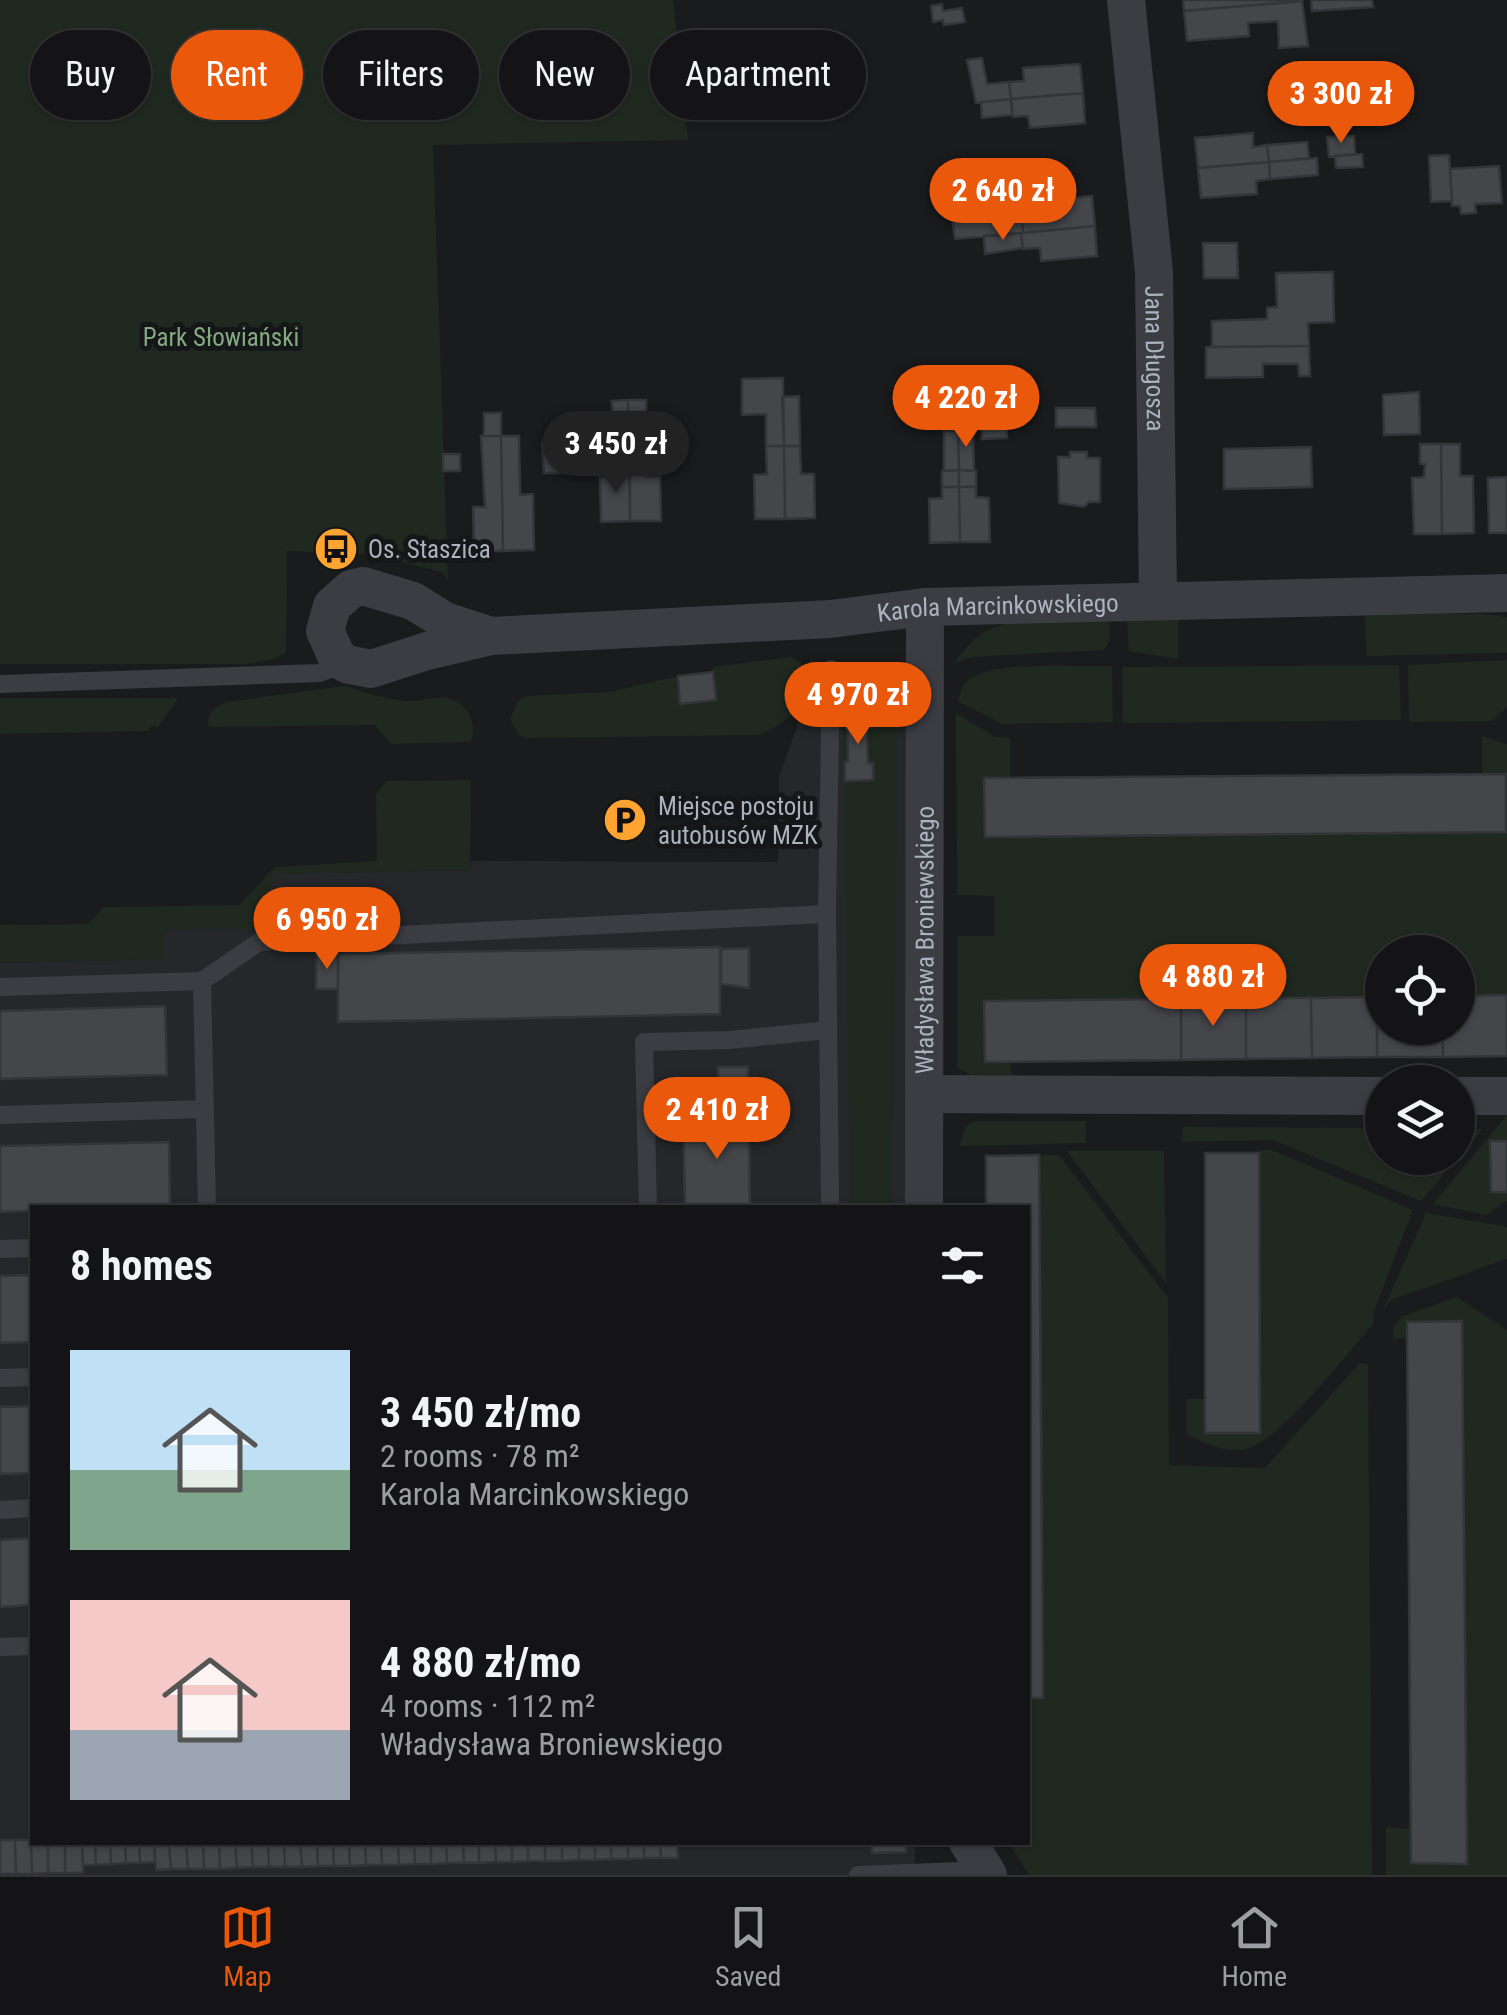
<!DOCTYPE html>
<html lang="en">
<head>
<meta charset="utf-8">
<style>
  body { margin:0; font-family:"Roboto Condensed",sans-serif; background:#1d1d1f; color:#f1f3f6; height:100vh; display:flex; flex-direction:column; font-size:38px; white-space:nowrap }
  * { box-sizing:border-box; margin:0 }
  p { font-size:32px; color:#9d9ea1 }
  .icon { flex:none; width:55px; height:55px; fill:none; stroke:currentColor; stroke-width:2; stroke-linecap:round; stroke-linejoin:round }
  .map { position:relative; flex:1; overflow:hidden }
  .panel { position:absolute; left:30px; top:1205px; width:1000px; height:640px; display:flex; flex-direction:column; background:#141416; border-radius:0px; box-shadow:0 2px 8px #0004,0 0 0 2px #333335 }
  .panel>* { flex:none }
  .banner { position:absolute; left:30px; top:30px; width:1000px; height:90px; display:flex; gap:20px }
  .buttons { position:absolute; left:1365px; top:935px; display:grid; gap:20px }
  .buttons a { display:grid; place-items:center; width:110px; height:110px; border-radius:50%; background:#141416; box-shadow:0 2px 8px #0004,0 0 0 2px #333335; font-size:50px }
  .price { position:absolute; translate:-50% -85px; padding:0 22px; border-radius:35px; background:#ea580c; color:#fff; font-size:32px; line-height:65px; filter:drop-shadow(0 2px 5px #0008) }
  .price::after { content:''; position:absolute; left:50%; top:60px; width:30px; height:22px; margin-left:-15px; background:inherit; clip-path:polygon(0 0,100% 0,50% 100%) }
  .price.current { background:#222; color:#fff }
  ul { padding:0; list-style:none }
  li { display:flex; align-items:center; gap:30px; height:250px; padding:0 40px }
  li span { display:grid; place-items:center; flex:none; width:280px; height:200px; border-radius:0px; color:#555 }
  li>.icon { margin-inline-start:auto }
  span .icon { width:120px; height:120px; fill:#fffc; stroke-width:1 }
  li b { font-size:42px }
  h2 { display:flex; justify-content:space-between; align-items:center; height:120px; padding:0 40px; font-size:42px }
  .tag { padding:0 35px; border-radius:45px; background:#141416; box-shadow:0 2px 8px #0004,0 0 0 2px #333335; font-size:35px; line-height:90px }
  .tag.current { background:#ea580c; color:#fff }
  .tabs { display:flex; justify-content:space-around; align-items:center; height:140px; border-top:2px solid #333335; background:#141416; font-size:28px; color:#9d9ea1 }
  .tabs a { display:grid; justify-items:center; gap:5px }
  .tabs .current { color:#ea580c }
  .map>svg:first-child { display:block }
  .built { fill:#26272a }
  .green { fill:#202920 }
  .building { fill:#44464a; stroke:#343539; stroke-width:2.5 }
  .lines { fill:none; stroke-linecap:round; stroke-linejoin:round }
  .service { stroke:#3b3d43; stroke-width:18 }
  .minor { stroke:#3b3d43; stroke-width:38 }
  .labels { text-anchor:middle; stroke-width:10; stroke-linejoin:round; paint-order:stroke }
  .park-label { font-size:25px; fill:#84aa82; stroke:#151618 }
  .street-label { font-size:25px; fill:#acb3be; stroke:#151618 }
  .poi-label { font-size:25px; fill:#acb3be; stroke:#151618; text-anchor:start }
</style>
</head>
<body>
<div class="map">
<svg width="1507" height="1875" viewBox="0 0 1507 1875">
  <rect width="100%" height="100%" fill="#1a1b1d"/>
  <path class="built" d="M914 664 915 1207 32 1208V1842H915V1875H0V963L160 959 159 917 265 914 274 874 470 870 471 861 778 862 779 776 819 667Z"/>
  <path class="green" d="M0 0H673L688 140 433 145 448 580 442 572 370 554 287 551 286 653 274 659 246 664H0Z
    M1364 614H1483L1507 617V653L1367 656Z
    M1178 619V659L1129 651 1127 620Z
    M1109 620V642L1104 650 970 657 954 664C963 651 973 638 988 630 1016 615 1076 621 1109 620Z
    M790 657C844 681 789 723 759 735L525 738 518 734 510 719 518 701 527 696 610 692 678 676 680 703 715 700 713 667Z
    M1507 660V707L1492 721 1409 722 1408 665Z
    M1399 665 1401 720 1123 723 1122 667Z
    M1112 666 1113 722 1002 724 958 701C960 690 965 680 975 676 1006 661 1076 667 1112 666Z
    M857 668C900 671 895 712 898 746L892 1207H850L843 681 847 672Z
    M345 686C365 693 386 699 407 701 421 702 435 696 448 698 467 702 478 724 471 742L391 744 375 725 211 727 208 724C207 711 216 707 227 702Z
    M0 698H176L177 700 158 727 152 726 148 731 0 734Z
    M956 713 995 737 1010 738V778H984L986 837 1506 832V774H1482V736L1507 744V995L1458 996V952H1382V997L985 1001 1011 1061V1076L971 1075 957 1067V936H995V896L957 895Z
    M471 780 470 870 275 874 273 914 292 915 290 920 274 928 165 930V959L0 963V925L88 924 104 907 239 905 275 867 377 861 376 794 387 781Z
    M1507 1115V1141L1490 1142 1491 1192H1507V1201L1486 1215 1433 1204Z
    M975 1121H1086V1143L959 1146 966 1126Z
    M1183 1127 1382 1128V1158H1458V1129H1483L1421 1201 1273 1140 1182 1142Z
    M1259 1150H1272L1413 1210 1373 1314V1324C1349 1351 1278 1444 1245 1449 1222 1452 1207 1445 1187 1434V1399H1205L1206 1433 1260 1432Z
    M1067 1151H1164L1166 1283Z
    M1039 1155H1059L1168 1298 1169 1465 1265 1468 1360 1363 1368 1364 1372 1875H1029L1009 1843 1028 1842V1698L1043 1697Z
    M1426 1213 1507 1227V1259L1391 1300 1383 1310Z
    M1457 1297 1507 1330V1875H1386V1827L1411 1829 1412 1863 1466 1864 1462 1321 1407 1322V1338L1393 1339 1394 1326 1403 1316Z"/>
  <path class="building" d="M1183 0H1294V2L1184 11Z
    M1311 0H1372L1373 7 1312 11Z
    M1302 1 1308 46 1279 48 1278 21 1248 23 1249 36 1187 41 1184 11Z
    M942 4 943 11 962 8 965 22 944 25 943 20 933 22 931 6Z
    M982 58 987 84 1009 82 1011 99 976 103 967 60Z
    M1080 64 1083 93 1011 99 1009 82 1024 81 1023 68Z
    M1083 93 1085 123 1030 128 1028 116 1013 117 1011 99Z
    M1011 99 1012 115 982 118 981 102Z
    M1253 133V147L1267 145 1269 162 1198 168 1195 138Z
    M1354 136 1355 154 1329 157 1327 137Z
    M1307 142 1309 158 1269 162 1267 145Z
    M1362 154 1363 167 1336 168 1335 156Z
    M1449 155 1452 201 1431 202 1429 156Z
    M1317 158 1318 175 1270 179 1269 162Z
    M1269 162 1270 179 1256 181 1257 194 1201 198 1198 168Z
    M1499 166 1502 203 1475 204 1476 213 1461 214 1460 206H1452L1450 169Z
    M1092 196 1095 226 1023 233 1022 215 1049 213 1048 200Z
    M991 211 992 217 1022 215 1023 233 955 239 952 215Z
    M1095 226 1097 256 1041 261 1040 248 1023 249 1021 233Z
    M1021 233 1023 248 985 254 984 236Z
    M1203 243H1237L1238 278H1204Z
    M1333 272 1334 322 1308 323 1309 346 1212 347V321L1267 319V308L1277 307 1276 273Z
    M1309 346 1310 376H1299L1298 364H1263V377L1206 378V347Z
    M783 378 784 446H766V414L742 415V379Z
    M1419 392 1420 434 1384 435 1383 395Z
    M799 396 800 446H784L782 397Z
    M628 400H646L647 464H629Z
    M628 400 630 466H613L612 401Z
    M982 401H1006L1007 438 982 439Z
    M1056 408H1095L1096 427H1056Z
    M484 413H501V436H484Z
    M973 430 974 471 959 470 958 431Z
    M944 431H958L959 470 944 471Z
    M481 436H501L503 551H474L473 507H485Z
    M501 436H519L520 495 533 494 534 550 503 551Z
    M562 442 563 473H544L542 443Z
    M1420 444H1441L1442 534H1414L1412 478 1424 477 1425 464H1420Z
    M1441 444H1460V476H1473L1474 533 1442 534Z
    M766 446H784L785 519H755L754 475 767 474Z
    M784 446H800L801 474H814L815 518 785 519Z
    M1311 447 1312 487 1224 489V449Z
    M1070 452H1087V458H1100V502H1089L1084 507 1059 503 1058 457H1070Z
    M443 454H460V471H443Z
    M629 464H647V477L660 476 661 521H630Z
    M613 466H630V521L601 522 600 477H613Z
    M959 470V487H942V471Z
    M959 470 976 471V487H959Z
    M1507 477V533H1489L1488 478Z
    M942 487H959L960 542 930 543 929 499 942 498Z
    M959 487H976V497L989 498 990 542H960Z
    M713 672 716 700 680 704 678 676Z
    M866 707 868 763H873V780L845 781V762H848L847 708Z
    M1506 774V832L985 837 984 778Z
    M720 947V1014L338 1022V954Z
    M749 948V988L721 984V949Z
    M316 954H338V989H316Z
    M1507 995V1056L1443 1057 1442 1028H1458V996Z
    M1377 997V1057L1312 1058 1311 998Z
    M1377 997H1382V1028H1442L1443 1057H1377Z
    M1246 998V1059L1181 1060V999Z
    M1246 998H1311L1312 1058 1246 1059Z
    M1181 999V1060L985 1062 984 1001Z
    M165 1006 167 1075 0 1079V1011Z
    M718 1067H748V1097H719Z
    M749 1115 750 1208H685L683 1117Z
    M1490 1141H1507V1192H1491Z
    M169 1142 170 1207 32 1208V1211L0 1212V1146Z
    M1205 1153H1259L1260 1433H1205Z
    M1039 1155 1043 1698H1028V1208H986V1156Z
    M32 1275V1342L0 1343V1276Z
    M1462 1321 1467 1864 1411 1863 1407 1322Z
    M32 1406V1473L0 1474V1407Z
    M32 1538V1605L0 1607V1540Z
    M0 1840H15L16 1874H0Z
    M15 1840H31L32 1874H16Z
    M31 1840 32 1842H48V1873L32 1874Z
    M48 1842H65V1873H48Z
    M65 1842H82L83 1873H65Z
    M82 1842H95L96 1865H83Z
    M95 1842H110L111 1864 96 1865Z
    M110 1842H125L126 1863 111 1864Z
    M125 1842H139L140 1863H126Z
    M139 1842H154L155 1862 140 1863Z
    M154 1842H169L171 1869 156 1870Z
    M169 1842H186L188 1869H171Z
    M186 1842H203L204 1869H188Z
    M203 1842H219L220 1869H204Z
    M219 1842H235L237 1868 220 1869Z
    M235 1842H251L253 1867 237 1868Z
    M251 1842H268L269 1867H253Z
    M268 1842H284L285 1867H269Z
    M284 1842H300L302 1867H285Z
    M300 1842H317L318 1866 302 1867Z
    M317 1842H333L334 1866H318Z
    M333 1842H349L350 1866H334Z
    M349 1842H365L366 1865 350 1866Z
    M365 1842H381L382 1865H366Z
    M381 1842H398L399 1865H382Z
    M398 1842H414L415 1864 399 1865Z
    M414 1842H431V1864H415Z
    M431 1842H446L447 1863 431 1864Z
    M446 1842H463L464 1863H447Z
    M463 1842H479V1863H464Z
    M479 1842H495L496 1862 479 1863Z
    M495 1842H512V1862H496Z
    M512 1842H528V1861L512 1862Z
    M528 1842H545V1861H528Z
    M545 1842H562V1861H545Z
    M562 1842H579V1860L562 1861Z
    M579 1842H595V1860H579Z
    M595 1842H611V1859L595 1860Z
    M611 1842H628V1859H611Z
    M628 1842H644V1858L628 1859Z
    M644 1842H660L661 1858H644Z
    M660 1842H677L678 1858H661Z
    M872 1842H906V1852L872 1853Z"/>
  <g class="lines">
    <path class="service" d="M0 684 319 673 345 664
      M0 987 202 981
      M0 1115 205 1109
      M207 1208 202 981 259 942 827 914
      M648 1208 644 1042 730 1040 828 1030
      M830 1208 827 914 831 669
      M0 1249 32 1248
      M0 1378 32 1377
      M0 1510 32 1508
      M0 1647 32 1646
      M858 1875 985 1870"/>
    <g class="minor">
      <path id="s1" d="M1126 0 1154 272 1158 599"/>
      <path id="s2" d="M491 636 445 621 413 601 363 586 351 589 332 606 325 631 336 655 346 664 371 669 427 651 491 636 830 619 925 607 1507 593"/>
      <path d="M924 1094 1382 1096"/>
      <path d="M1458 1096H1507"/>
      <path id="s3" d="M924 1208 925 607"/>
      <path d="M968 1842 988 1875"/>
    </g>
  </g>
  <defs>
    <g id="bus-disc" transform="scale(2.25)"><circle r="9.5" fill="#ffa331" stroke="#151618"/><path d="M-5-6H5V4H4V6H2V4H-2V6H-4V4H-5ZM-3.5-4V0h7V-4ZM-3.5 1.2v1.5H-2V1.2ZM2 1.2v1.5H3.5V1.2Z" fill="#111"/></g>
    <g id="parking-disc" transform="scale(2.25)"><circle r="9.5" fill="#ffa331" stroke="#151618"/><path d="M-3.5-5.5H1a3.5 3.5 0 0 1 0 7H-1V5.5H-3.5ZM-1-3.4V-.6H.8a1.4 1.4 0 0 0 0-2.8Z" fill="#111"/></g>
  </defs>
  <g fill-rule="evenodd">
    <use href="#bus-disc" x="336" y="549"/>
    <use href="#parking-disc" x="625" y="820"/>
  </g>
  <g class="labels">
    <g class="park-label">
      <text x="221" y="346">Park Słowiański</text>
    </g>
    <g class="street-label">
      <text dy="9" stroke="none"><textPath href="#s1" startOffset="360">Jana Długosza</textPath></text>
      <text dy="9" stroke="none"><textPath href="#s2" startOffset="900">Karola Marcinkowskiego</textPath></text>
      <text dy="9" stroke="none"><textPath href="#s3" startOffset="268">Władysława Broniewskiego</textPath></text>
    </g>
    <g class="poi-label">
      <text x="368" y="558">Os. Staszica</text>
      <text x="658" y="815">Miejsce postoju<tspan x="658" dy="29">autobusów MZK</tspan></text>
    </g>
  </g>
</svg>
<div class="buttons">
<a><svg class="icon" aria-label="locate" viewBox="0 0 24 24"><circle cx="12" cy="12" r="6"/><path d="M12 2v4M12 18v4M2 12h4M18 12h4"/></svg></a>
<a><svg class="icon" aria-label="layers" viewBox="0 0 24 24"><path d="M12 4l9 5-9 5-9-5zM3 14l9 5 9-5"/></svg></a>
</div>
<b class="price" style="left:1341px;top:146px">3 300 zł</b>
<b class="price" style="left:1003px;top:243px">2 640 zł</b>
<b class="price" style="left:966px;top:450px">4 220 zł</b>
<b class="price current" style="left:616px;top:496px">3 450 zł</b>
<b class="price" style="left:858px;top:747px">4 970 zł</b>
<b class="price" style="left:327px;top:972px">6 950 zł</b>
<b class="price" style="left:1213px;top:1029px">4 880 zł</b>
<b class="price" style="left:717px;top:1162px">2 410 zł</b>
<div class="banner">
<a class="tag">Buy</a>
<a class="tag current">Rent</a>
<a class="tag">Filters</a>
<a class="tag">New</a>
<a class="tag">Apartment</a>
</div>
<section class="panel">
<h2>8 homes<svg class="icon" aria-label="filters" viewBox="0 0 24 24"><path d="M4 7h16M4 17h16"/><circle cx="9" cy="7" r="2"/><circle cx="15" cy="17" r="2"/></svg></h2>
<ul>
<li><span style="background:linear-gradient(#bfe0f5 60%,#7fa58c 0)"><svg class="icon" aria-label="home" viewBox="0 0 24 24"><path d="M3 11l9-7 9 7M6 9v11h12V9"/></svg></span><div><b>3 450 zł/mo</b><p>2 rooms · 78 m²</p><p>Karola Marcinkowskiego</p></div></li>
<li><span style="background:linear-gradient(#f6c9c9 65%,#9aa5b1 0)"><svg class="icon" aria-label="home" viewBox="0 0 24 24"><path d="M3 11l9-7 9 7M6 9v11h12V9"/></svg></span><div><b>4 880 zł/mo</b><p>4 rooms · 112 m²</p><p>Władysława Broniewskiego</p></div></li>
</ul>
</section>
</div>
<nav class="tabs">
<a class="current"><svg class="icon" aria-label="map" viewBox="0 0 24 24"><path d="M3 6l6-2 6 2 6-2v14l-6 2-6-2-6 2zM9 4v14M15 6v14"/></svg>Map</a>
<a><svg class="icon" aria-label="saved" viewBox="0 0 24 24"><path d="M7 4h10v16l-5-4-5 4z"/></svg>Saved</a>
<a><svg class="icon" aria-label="home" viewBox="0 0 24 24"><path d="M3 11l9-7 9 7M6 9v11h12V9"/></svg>Home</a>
</nav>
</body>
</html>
